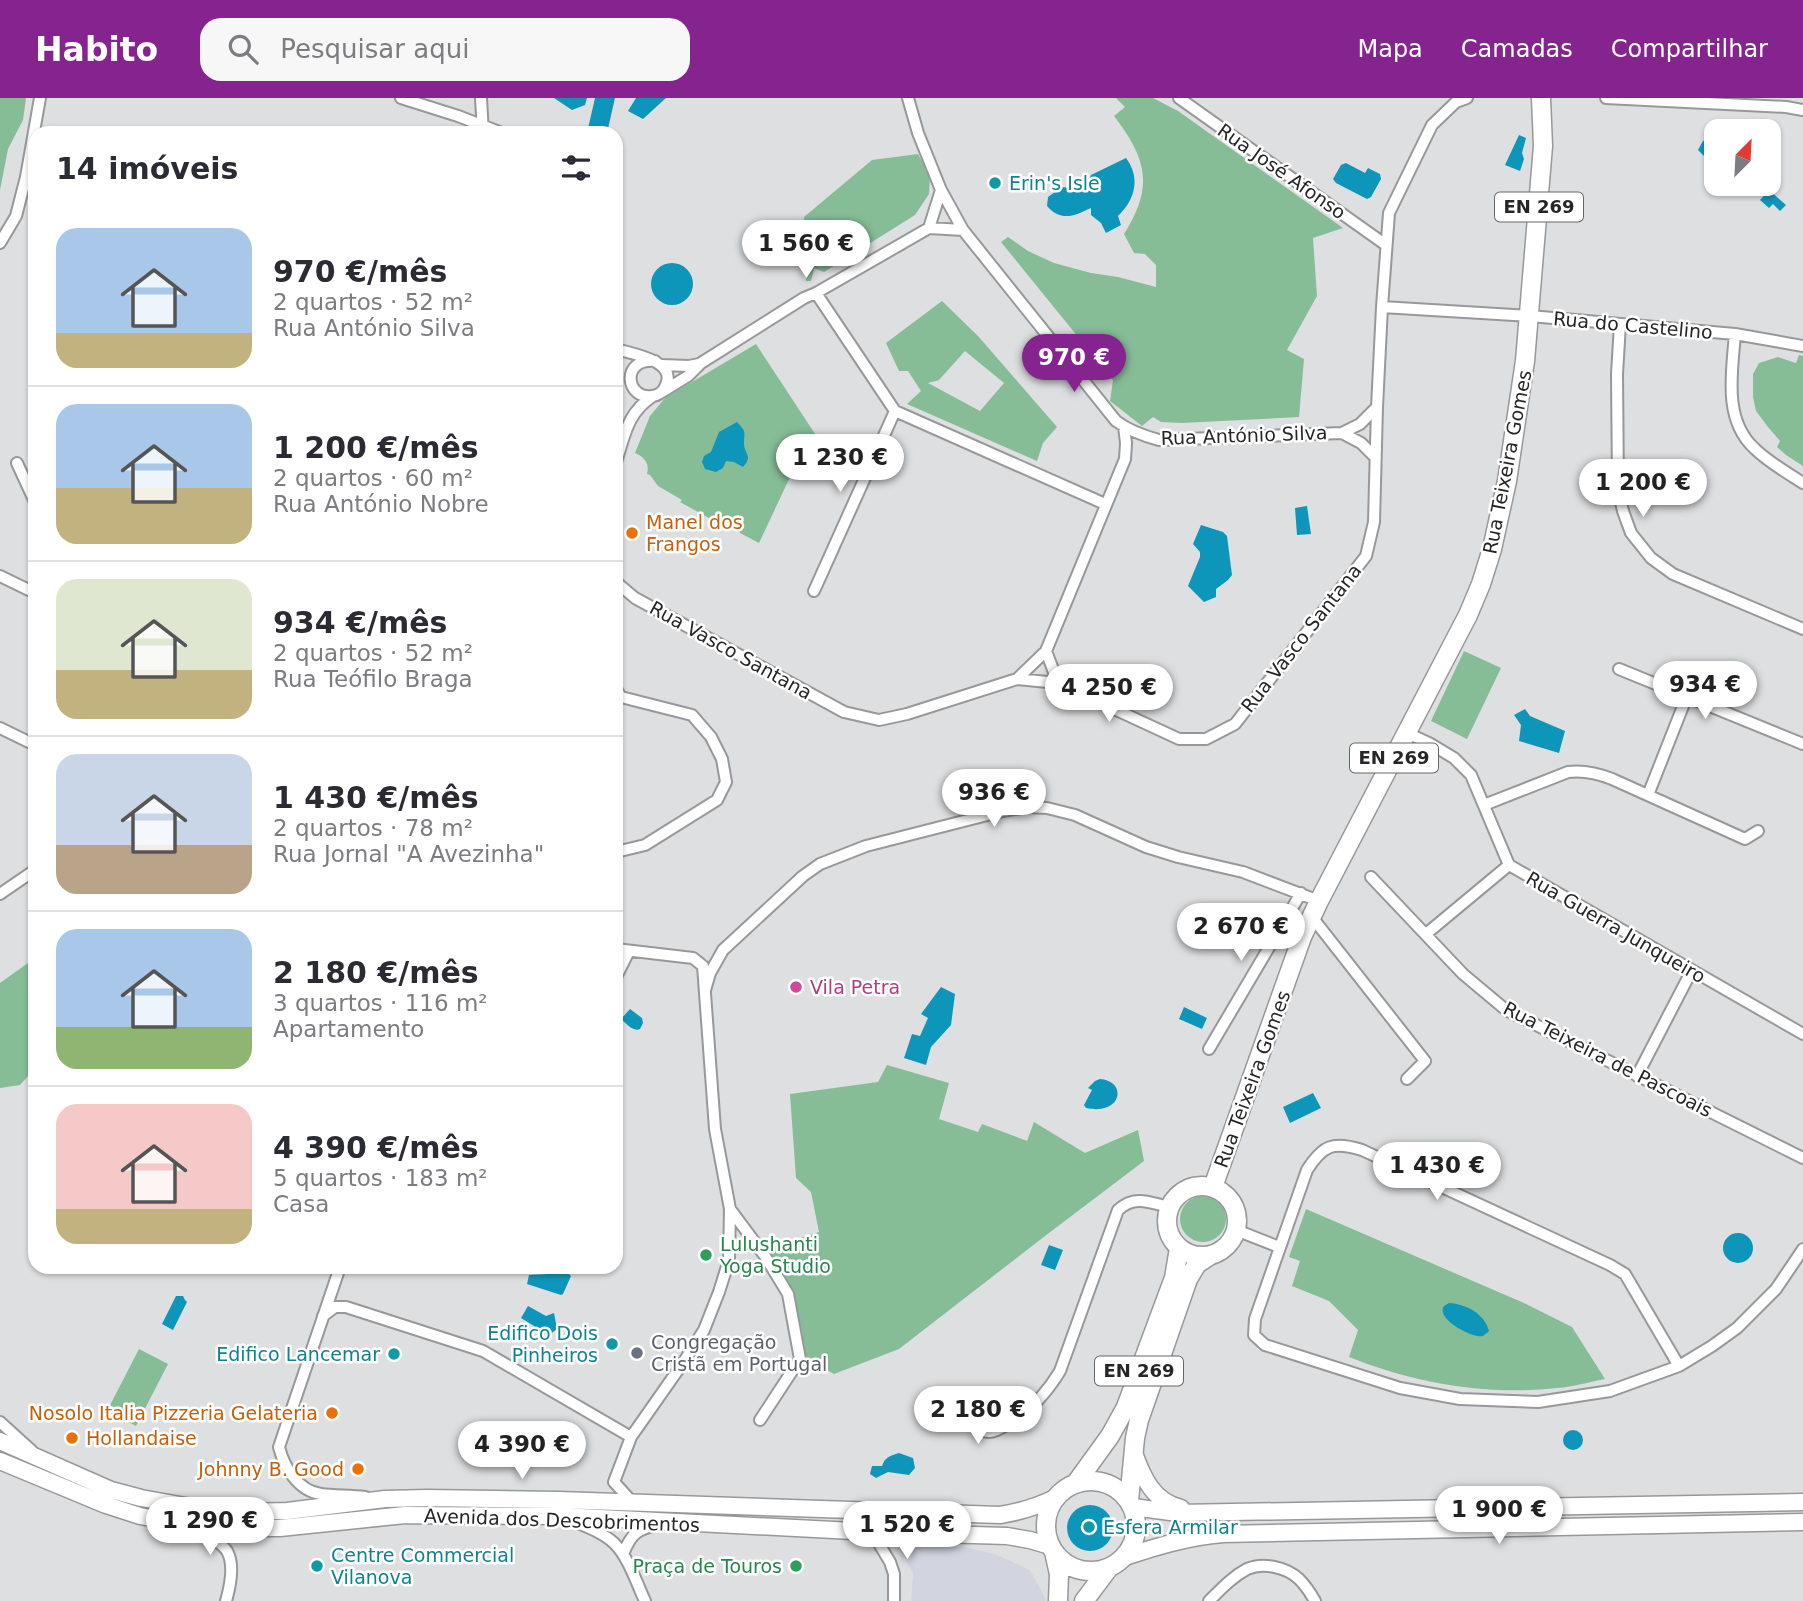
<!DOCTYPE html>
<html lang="pt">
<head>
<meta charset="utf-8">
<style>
  body { margin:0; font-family:"DejaVu Sans",sans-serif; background:#f7f7f7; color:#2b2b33; height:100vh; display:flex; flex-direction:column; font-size:26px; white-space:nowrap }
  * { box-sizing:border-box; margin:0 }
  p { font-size:23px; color:#7c7c81 }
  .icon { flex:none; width:38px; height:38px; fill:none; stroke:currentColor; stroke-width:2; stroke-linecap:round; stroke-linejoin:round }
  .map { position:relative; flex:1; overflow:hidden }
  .drawer { position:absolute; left:28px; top:28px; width:595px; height:1148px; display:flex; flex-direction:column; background:#fff; border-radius:21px; box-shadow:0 2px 5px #0004 }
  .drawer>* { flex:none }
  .needle { width:46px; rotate:24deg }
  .tools { position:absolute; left:1704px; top:21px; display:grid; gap:14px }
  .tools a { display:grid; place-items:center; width:77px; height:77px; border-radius:14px; background:#fff; box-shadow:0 2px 5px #0004; font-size:35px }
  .price { position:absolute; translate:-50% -60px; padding:0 16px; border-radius:24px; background:#fff; color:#222; font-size:23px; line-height:46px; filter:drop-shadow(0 2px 4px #0008) }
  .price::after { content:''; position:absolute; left:50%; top:42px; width:21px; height:16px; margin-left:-10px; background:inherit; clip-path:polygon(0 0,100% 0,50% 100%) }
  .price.selected { background:#85248e; color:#fff }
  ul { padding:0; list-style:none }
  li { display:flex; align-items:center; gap:21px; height:175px; padding:0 28px }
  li+li { border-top:2px solid #e1e1e2 }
  li span { display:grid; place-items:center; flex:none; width:196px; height:140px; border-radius:21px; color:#555 }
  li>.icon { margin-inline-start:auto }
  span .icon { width:84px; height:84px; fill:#fffc; stroke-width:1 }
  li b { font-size:30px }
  h2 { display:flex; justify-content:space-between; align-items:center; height:84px; padding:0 28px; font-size:30px }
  header { display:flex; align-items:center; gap:42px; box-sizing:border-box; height:98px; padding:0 35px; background:#85248e; color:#fff }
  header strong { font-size:33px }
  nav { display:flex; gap:38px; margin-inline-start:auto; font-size:24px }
  .search { width:490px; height:63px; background:#f7f7f7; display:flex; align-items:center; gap:18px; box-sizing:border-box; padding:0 24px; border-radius:21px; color:#7c7c81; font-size:26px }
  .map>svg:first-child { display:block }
  .built { fill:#d2d5df }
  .green { fill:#86bd97; fill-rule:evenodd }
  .water { fill:#0d96b9 }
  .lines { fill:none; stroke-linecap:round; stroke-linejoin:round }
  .street-casing { stroke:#97989a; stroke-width:14 }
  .secondary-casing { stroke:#97989a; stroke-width:19 }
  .primary-casing { stroke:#97989a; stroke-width:21 }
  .street { stroke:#fff; stroke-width:10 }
  .secondary { stroke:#fff; stroke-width:16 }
  .primary { stroke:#fff; stroke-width:18 }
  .culture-dot { fill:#0f9aa8; stroke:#fff; stroke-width:2.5 }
  .food-dot { fill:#e8710a; stroke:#fff; stroke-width:2.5 }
  .hotel-dot { fill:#d1479c; stroke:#fff; stroke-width:2.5 }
  .leisure-dot { fill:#2e9e5b; stroke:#fff; stroke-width:2.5 }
  .worship-dot { fill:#6b7280; stroke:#fff; stroke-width:2.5 }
  .labels { text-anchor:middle; stroke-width:5; stroke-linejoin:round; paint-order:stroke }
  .shield { fill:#fff; stroke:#676768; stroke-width:2 }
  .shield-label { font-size:18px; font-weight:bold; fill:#262627 }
  .street-label { font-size:19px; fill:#262627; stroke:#fff }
  .culture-label { font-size:19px; fill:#0d838f; stroke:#fff; text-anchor:start }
  .food-label { font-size:19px; fill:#c56008; stroke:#fff; text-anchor:start }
  .hotel-label { font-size:19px; fill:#b23c85; stroke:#fff; text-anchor:start }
  .leisure-label { font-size:19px; fill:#27864d; stroke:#fff; text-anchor:start }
  .worship-label { font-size:19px; fill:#5b616d; stroke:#fff; text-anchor:start }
</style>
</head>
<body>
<header>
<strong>Habito</strong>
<div class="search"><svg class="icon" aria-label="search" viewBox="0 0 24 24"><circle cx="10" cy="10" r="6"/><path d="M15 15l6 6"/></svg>Pesquisar aqui</div>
<nav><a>Mapa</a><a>Camadas</a><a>Compartilhar</a></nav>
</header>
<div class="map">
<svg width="1803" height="1503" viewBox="0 0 1803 1503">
  <rect width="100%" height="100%" fill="#dedfe1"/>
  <path class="built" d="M898 1449H965L995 1456 1030 1472 1046 1501 1045 1503H911L913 1475Z"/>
  <path class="green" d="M0 0H26L23 22 8 51 0 92Z
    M1116 0H1153L1178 13 1343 130 1313 140 1317 198 1287 252 1304 261 1299 319 1182 325 1161 324 1153 319 1142 328 1110 303 1113 282 1001 144 1008 139 1028 153 1054 165 1091 175 1118 179 1156 189V167L1145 156 1134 155 1124 136C1154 89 1147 61 1114 18L1125 9Z
    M918 56 930 78 929 96 915 117 824 174 814 170 811 183H806L804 119 872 62Z
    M942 203 978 238 1057 329 1043 345 1037 363 907 306 921 293 908 273H899L886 245ZM965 253 1004 285 980 313 928 285 939 282Z
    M756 246 823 348 867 347 852 376C833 372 806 360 791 377L759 445 740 435 739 431 723 422 718 425 680 404 682 402 658 388 650 377 647 376C650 365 644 359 635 355L650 318 665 300Z
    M1799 257 1803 258V368L1786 357 1777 349 1780 343 1768 329 1756 313 1753 299V276L1759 265 1778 259 1796 265Z
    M1464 553 1501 570 1467 641 1431 623Z
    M35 860V976L31 975 20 987 0 990V885Z
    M887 967 949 985 939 1021 978 1034 982 1026 1027 1043 1034 1024 1085 1055 1138 1032 1144 1063 1045 1138 899 1251 834 1276 804 1259 794 1200 784 1177 766 1152 819 1134 811 1094 796 1080 790 996 878 984Z
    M1180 1121a23 23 0 1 1 46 0a23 23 0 1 1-46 0Z
    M1306 1111 1524 1205 1572 1229 1605 1281C1589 1284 1573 1289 1557 1290 1486 1298 1414 1285 1349 1259L1358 1232 1329 1203 1292 1188 1300 1163 1289 1159Z
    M139 1251 168 1266 136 1328 107 1313Z"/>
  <path class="water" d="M554 0H587L585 7 572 12Z
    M595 0H615L607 35H587Z
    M636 0H666L643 21 628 13Z
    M1519 37 1526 40 1522 55 1524 61 1520 73 1505 67Z
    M1711 41 1717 47V65L1714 68 1698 52 1703 43Z
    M1126 60C1141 80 1135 102 1118 118L1121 127 1106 135 1101 125 1091 117V110C1074 118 1061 124 1047 108L1048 99 1062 89 1078 91 1089 82 1091 77Z
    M1346 65 1365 75 1368 70 1380 76 1381 81 1371 99 1367 101 1336 85 1333 81 1341 67Z
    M1769 92 1786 107 1780 113 1773 106 1769 110 1760 102Z
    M651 186a21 21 0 1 1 42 0a21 21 0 1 1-42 0Z
    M737 324C747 335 744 333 744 346 745 357 753 358 743 369L734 364 726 363 723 370 716 374 705 371 702 364 704 358 711 354 719 334Z
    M1307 408 1311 436 1297 437 1295 410Z
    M1201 427 1223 434 1227 438 1232 477 1228 482 1216 491V499L1204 504 1188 488 1200 459V454L1193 446Z
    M1525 611 1530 618 1565 633 1559 655 1519 643 1521 627 1514 617Z
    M941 889 955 896 951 927 931 949 926 967 904 960 912 936 920 938 928 920 921 916Z
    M1184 909 1207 920 1202 931 1179 921Z
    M630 911 642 920 643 925 640 931C633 934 627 926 621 921Z
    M1100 981C1128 983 1122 1018 1086 1010L1084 1007 1092 992 1088 990 1095 983Z
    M1313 995 1321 1010 1290 1025 1283 1009Z
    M1723 1150a15 15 0 1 1 30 0a15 15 0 1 1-30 0Z
    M1049 1147 1063 1152 1055 1172 1041 1167Z
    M568 1175 571 1178 563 1196 561 1197 527 1186 529 1177Z
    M176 1198H183L185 1202 187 1204 173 1232 162 1226Z
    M1449 1205C1466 1206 1485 1216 1489 1233 1484 1237 1484 1239 1478 1238 1468 1237 1444 1224 1443 1214 1442 1212 1443 1210 1444 1208Z
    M528 1208 546 1218 554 1215 557 1231 549 1237 546 1235 543 1236 535 1232 534 1228 521 1220Z
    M1563 1342a10 10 0 1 1 20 0a10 10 0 1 1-20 0Z
    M899 1355 913 1360 915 1370 909 1377 888 1374 876 1380 870 1376 872 1368H882C885 1359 890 1358 899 1355Z
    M1067 1430a23 23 0 1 1 46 0a23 23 0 1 1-46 0Z"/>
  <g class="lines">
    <g class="street-casing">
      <path id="street" d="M401 0 458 18 502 35
        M481 0 483 35
        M908 0 918 35 941 92 963 132 1116 323C1128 332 1144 338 1159 342L1342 335 1360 326 1377 309
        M1179 0 1386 147
        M1606 0 1786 9 1803 12
        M929 130 941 92
        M0 145 16 118 26 79 40 0
        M816 195 895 313 1105 406
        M1382 209 1530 218 1735 236 1803 248
        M1620 226 1617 276 1618 391 1623 413 1631 435 1651 460 1673 476 1803 531
        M1735 236C1732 274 1723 321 1754 350 1768 364 1786 374 1803 385
        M616 251C633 256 679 263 665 289 663 294 657 298 652 298 626 302 620 260 655 263
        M662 267 689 268 699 266
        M662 294 688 278 701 265 804 200 816 195 929 130 963 132
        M1342 335 1361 345 1375 359
        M616 364C625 337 627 315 653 298
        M17 365 35 404
        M0 478 35 495
        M616 484 635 500 844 614 879 622 907 616 1017 581 1058 585 1179 641H1206L1235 626 1366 458 1374 424 1377 309 1382 209 1389 115 1432 27 1456 4 1467 0
        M814 493 895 313
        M1046 553 1058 585
        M1619 571 1803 646
        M1017 581 1046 553 1125 361 1126 345 1124 329
        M616 591 621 599 692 617 711 639 722 661 726 684 717 702 645 747 616 754
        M0 630 35 647
        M1407 635 1429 645 1454 660 1471 677 1509 767 1803 936
        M1648 697 1687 598
        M1484 707 1568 674C1584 672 1597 675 1612 681L1745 741 1758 733
        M1371 779 1463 876 1506 912 1803 1060
        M0 796 35 772
        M1312 819 1425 963 1407 981
        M1426 836 1509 767
        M616 851 693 860 703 868 715 1031 730 1111 729 1162 719 1194 704 1232 685 1262 631 1339 614 1384 633 1405
        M616 879 629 853
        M705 892 710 875 723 852 803 778 820 766 866 748 1003 713 1027 709 1047 710 1075 717 1146 749 1178 759 1243 774 1319 803
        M1209 951 1301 795
        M1637 978 1692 872
        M730 1111 765 1158 788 1196 800 1261 760 1322
        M1236 1132 1279 1149
        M340 1169 279 1349C284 1369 298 1393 321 1396 335 1398 350 1397 365 1399
        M323 1218 335 1209H346L483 1253 631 1339
        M1679 1268 1625 1176 1610 1167 1362 1052C1333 1043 1323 1047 1307 1072L1255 1221 1254 1237 1265 1247 1400 1290 1460 1301 1538 1304 1610 1293 1679 1268 1712 1248 1737 1230 1776 1191 1803 1151
        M973 1318a16 16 0 1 1 32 0a16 16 0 1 1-32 0Z
        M0 1324 32 1353
        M997 1332C1024 1319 1045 1298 1060 1273L1118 1112C1134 1097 1149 1104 1169 1109
        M570 1422C585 1428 602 1434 614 1445 629 1460 636 1484 645 1503
        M188 1430C200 1435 219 1441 227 1453 235 1467 230 1489 226 1503
        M872 1434 890 1464 894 1476V1503
        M623 1456C632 1434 637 1432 659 1426
        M1209 1503C1221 1491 1232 1479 1247 1471 1263 1464 1286 1469 1299 1481 1305 1487 1311 1496 1315 1503"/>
    </g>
    <g class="secondary-casing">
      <path id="secondary" d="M0 1343 111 1392 141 1400 208 1412 238 1414 287 1413 385 1401 427 1400 559 1402 1000 1417C1020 1414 1036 1409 1055 1400
        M1134 1355C1143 1380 1153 1403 1181 1410
        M0 1363 106 1407 140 1418 179 1425 224 1430H280L405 1417 561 1418 872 1434 1007 1438 1030 1442 1050 1448
        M1133 1409 1178 1415 1803 1404
        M1125 1459C1158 1448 1188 1439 1223 1436L1803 1424"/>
    </g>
    <g class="primary-casing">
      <path id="primary" d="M1167 1123a35 35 0 1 1 70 0a35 35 0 1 1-70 0Z
        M1213 1089 1302 839 1319 803 1468 517 1481 486 1492 451 1507 383 1525 263 1543 48 1541 0
        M1046 1428a45 45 0 1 1 90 0a45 45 0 1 1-90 0Z
        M1076 1385 1110 1338 1126 1309 1174 1180 1179 1150
        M1129 1403 1135 1340 1139 1322 1188 1181 1197 1166 1211 1157
        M1054 1454 1059 1476 1058 1503
        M1084 1503 1108 1471"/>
    </g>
    <use href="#street" class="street"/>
    <use href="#secondary" class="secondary"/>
    <use href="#primary" class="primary"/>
  </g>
  <g class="culture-dot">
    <circle cx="995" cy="85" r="7"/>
    <circle cx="612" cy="1246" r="7"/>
    <circle cx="394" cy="1256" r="7"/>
    <circle cx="1089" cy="1429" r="7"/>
    <circle cx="317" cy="1468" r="7"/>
  </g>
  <g class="food-dot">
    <circle cx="632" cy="435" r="7"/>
    <circle cx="332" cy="1315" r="7"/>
    <circle cx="72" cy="1340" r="7"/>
    <circle cx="358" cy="1371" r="7"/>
  </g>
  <circle class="hotel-dot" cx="796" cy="889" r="7"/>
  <g class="leisure-dot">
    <circle cx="706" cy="1157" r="7"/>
    <circle cx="796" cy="1468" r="7"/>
  </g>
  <circle class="worship-dot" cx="637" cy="1255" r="7"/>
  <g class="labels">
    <g class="shield">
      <rect x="1495" y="94.5" width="88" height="29" rx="5"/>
      <rect x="1350" y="645.5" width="88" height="29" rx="5"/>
      <rect x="1095" y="1258.5" width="88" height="29" rx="5"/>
    </g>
    <g class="shield-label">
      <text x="1539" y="115">EN 269</text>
      <text x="1394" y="666">EN 269</text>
      <text x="1139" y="1279">EN 269</text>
    </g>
    <g class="street-label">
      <text transform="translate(1282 73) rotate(35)" y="7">Rua José Afonso</text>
      <text transform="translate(1633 227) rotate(5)" y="7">Rua do Castelino</text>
      <text transform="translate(1244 337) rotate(-2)" y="7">Rua António Silva</text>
      <text transform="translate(1507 364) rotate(-79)" y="7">Rua Teixeira Gomes</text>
      <text transform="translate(1301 540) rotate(-52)" y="7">Rua Vasco Santana</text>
      <text transform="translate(731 552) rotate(29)" y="7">Rua Vasco Santana</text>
      <text transform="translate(1616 829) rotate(30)" y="7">Rua Guerra Junqueiro</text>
      <text transform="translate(1608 961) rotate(27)" y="7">Rua Teixeira de Pascoais</text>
      <text transform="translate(1252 981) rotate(-70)" y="7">Rua Teixeira Gomes</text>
      <text transform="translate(562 1422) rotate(2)" y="7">Avenida dos Descobrimentos</text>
    </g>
    <g class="culture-label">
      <text x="1009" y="92">Erin's Isle</text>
      <text x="598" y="1242" text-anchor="end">Edifico Dois<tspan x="598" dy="22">Pinheiros</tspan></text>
      <text x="380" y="1263" text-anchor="end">Edifico Lancemar</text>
      <text x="1103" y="1436">Esfera Armilar</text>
      <text x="331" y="1464">Centre Commercial<tspan x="331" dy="22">Vilanova</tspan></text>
    </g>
    <g class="food-label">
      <text x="646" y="431">Manel dos<tspan x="646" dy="22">Frangos</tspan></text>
      <text x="318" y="1322" text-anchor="end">Nosolo Italia Pizzeria Gelateria</text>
      <text x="86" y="1347">Hollandaise</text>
      <text x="344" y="1378" text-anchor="end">Johnny B. Good</text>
    </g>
    <g class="hotel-label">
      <text x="810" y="896">Vila Petra</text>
    </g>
    <g class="leisure-label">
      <text x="720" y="1153">Lulushanti<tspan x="720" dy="22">Yoga Studio</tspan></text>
      <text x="782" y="1475" text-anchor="end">Praça de Touros</text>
    </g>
    <g class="worship-label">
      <text x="651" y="1251">Congregação<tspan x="651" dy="22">Cristã em Portugal</tspan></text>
    </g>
  </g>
</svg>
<div class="tools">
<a><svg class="needle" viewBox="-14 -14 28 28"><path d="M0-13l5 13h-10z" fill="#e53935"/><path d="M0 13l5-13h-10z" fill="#7c7c81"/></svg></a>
</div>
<b class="price" style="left:806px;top:182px">1 560 €</b>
<b class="price selected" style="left:1074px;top:296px">970 €</b>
<b class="price" style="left:840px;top:396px">1 230 €</b>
<b class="price" style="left:1643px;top:421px">1 200 €</b>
<b class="price" style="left:1705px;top:623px">934 €</b>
<b class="price" style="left:1109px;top:626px">4 250 €</b>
<b class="price" style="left:994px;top:731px">936 €</b>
<b class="price" style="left:1241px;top:865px">2 670 €</b>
<b class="price" style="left:1437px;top:1104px">1 430 €</b>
<b class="price" style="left:978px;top:1348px">2 180 €</b>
<b class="price" style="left:522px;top:1383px">4 390 €</b>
<b class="price" style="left:1499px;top:1448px">1 900 €</b>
<b class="price" style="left:210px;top:1459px">1 290 €</b>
<b class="price" style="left:907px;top:1463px">1 520 €</b>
<section class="drawer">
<h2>14 imóveis<svg class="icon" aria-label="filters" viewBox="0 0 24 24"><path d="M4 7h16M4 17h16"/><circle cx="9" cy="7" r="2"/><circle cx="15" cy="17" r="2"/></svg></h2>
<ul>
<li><span style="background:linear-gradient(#a9c7e8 75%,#c2b280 0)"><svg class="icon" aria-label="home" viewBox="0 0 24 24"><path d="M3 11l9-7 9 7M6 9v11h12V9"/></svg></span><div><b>970 €/mês</b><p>2 quartos · 52 m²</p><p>Rua António Silva</p></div></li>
<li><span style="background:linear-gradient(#a9c7e8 60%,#c2b280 0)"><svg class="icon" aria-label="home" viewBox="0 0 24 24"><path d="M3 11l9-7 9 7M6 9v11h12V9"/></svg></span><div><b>1 200 €/mês</b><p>2 quartos · 60 m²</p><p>Rua António Nobre</p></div></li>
<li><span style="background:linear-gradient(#dfe7d0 65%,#c2b280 0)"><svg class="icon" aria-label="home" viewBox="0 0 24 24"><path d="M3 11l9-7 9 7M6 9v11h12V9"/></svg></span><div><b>934 €/mês</b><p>2 quartos · 52 m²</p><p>Rua Teófilo Braga</p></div></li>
<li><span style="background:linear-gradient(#c9d6e8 65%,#b9a48a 0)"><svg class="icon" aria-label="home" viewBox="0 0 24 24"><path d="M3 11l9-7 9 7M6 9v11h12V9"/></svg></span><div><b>1 430 €/mês</b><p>2 quartos · 78 m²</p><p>Rua Jornal &quot;A Avezinha&quot;</p></div></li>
<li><span style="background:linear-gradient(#a9c7e8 70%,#8fb573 0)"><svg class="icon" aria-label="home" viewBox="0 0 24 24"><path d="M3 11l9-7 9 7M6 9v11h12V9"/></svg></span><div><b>2 180 €/mês</b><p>3 quartos · 116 m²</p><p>Apartamento</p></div></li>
<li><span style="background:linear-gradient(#f6c9c9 75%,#c2b280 0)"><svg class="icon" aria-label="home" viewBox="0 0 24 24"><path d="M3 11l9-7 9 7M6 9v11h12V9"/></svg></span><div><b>4 390 €/mês</b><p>5 quartos · 183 m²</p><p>Casa</p></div></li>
</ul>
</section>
</div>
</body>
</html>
